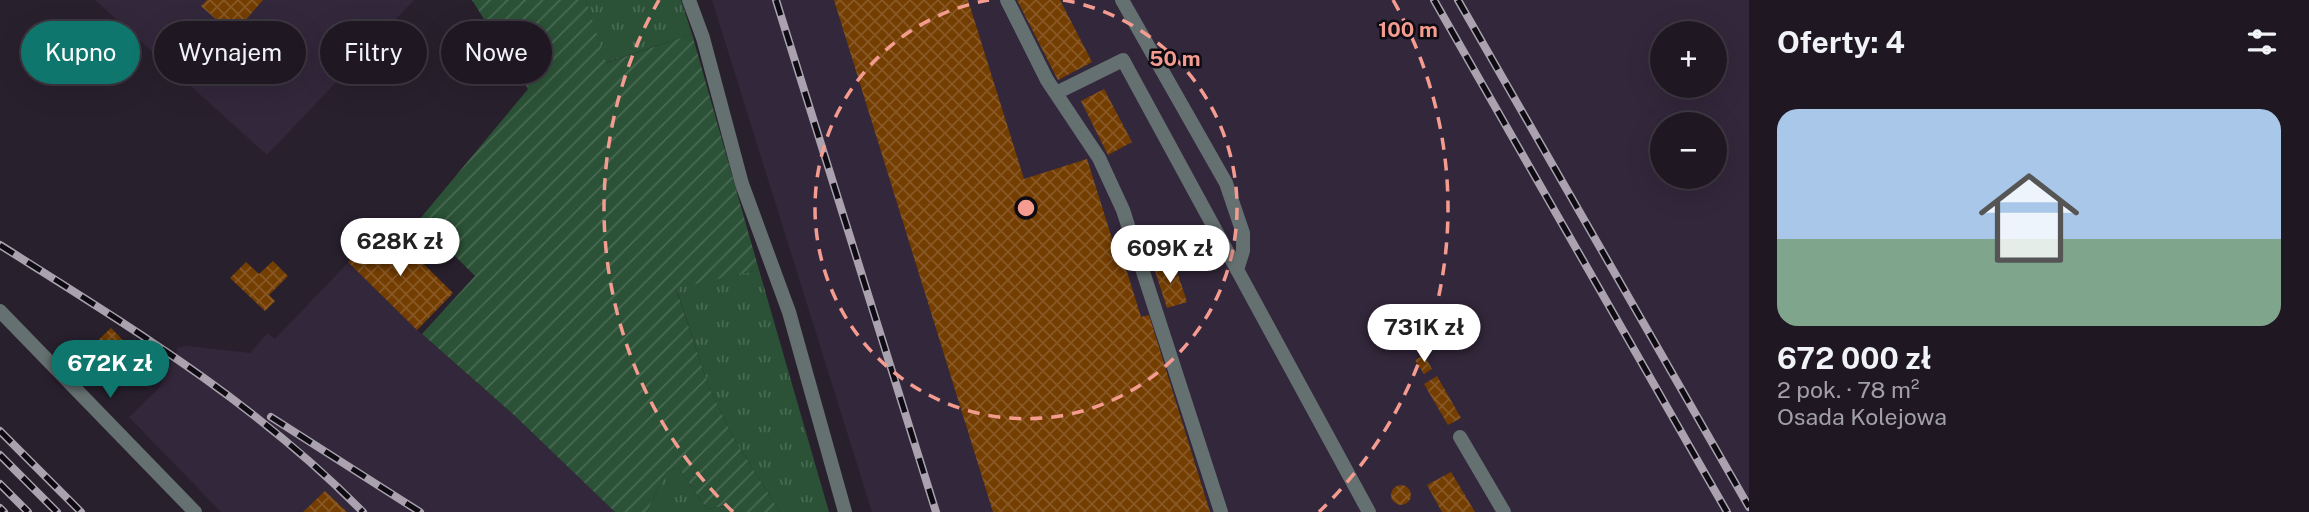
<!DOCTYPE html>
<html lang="pl">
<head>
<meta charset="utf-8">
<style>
  body { margin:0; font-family:"Public Sans",sans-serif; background:#27212a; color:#f1f3f6; height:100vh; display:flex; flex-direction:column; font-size:26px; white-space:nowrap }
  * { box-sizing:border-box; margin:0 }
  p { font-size:23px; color:#a1a0a5 }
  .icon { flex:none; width:38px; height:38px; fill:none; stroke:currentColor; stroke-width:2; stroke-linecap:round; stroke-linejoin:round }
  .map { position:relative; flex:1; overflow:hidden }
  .side { display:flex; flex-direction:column; background:#1f1822; width:560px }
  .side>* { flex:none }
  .banner { position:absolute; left:21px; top:21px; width:665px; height:63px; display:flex; gap:14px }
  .fabs { position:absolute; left:1650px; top:21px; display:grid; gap:14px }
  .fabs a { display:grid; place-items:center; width:77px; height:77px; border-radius:50%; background:#1f1822; box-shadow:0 7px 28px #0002,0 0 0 2px #3c3740; font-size:35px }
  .price { position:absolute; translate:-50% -60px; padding:0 16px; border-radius:24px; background:#fff; color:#222; font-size:23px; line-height:46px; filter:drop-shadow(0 2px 4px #0008) }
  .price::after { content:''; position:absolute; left:50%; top:42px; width:21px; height:16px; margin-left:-10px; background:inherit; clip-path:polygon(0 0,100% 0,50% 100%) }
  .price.active { background:#0f766e; color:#fff }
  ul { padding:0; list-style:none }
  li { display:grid; align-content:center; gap:14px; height:371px; padding:0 28px }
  li span { display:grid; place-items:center; height:217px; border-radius:21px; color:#555 }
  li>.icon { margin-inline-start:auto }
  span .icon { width:126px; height:126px; fill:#fffc; stroke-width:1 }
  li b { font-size:30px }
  h2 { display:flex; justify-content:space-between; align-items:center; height:84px; padding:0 28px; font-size:30px }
  .pill { padding:0 24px; border-radius:32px; background:#1f1822; box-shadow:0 7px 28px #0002,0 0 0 2px #3c3740; font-size:24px; line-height:63px }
  .pill.active { background:#0f766e; color:#fff }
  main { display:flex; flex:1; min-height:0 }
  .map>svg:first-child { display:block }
  .built { fill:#33273b; fill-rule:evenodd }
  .grass { fill:url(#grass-tufts) }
  .garden { fill:url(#garden-furrows) }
  .building { fill:url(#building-cross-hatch) }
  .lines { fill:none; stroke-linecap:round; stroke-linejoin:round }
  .lane { stroke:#657071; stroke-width:14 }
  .street { stroke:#657071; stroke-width:14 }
  .rail-casing { stroke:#aaa3af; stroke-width:8 }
  .rail { stroke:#0f0b12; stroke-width:5; stroke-dasharray:16; stroke-linecap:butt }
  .ring { fill:none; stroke:#f59c91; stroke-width:3.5; stroke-dasharray:12 9 }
  .centre { fill:#f59c91; stroke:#0f0b12; stroke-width:3.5 }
  .ring-label { font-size:21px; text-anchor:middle; font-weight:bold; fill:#f59c91; stroke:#0f0b12; stroke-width:5; stroke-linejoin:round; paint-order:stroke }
</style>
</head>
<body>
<main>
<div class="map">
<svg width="1749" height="512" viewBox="0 0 1749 512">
  <defs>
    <pattern id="grass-tufts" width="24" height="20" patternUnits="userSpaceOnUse" patternTransform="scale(1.75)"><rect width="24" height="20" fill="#2b5236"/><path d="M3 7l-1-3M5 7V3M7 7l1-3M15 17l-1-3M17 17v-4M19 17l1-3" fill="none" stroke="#496a53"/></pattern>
    <pattern id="garden-furrows" width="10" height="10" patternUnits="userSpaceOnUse" patternTransform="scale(1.75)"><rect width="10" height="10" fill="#2b5236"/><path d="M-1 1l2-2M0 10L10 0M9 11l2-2" fill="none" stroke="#496a53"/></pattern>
    <pattern id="building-cross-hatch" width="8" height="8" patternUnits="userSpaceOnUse" patternTransform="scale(1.75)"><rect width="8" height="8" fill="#753e01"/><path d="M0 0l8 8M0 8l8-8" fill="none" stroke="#885926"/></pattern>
  </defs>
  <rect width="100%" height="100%" fill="#29202e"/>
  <path class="built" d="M95 0H414L267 155Z
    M712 0H1749V512H872ZM1662 33H1715V86H1662ZM1662 124H1715V177H1662Z
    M384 225 453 293 417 330 515 416 615 512H221L129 417 159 388 178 348 186 346 250 353 268 333 275 339Z"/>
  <path class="grass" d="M586 0H681L692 34 605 63Z
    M759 270 829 512H780L733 437 708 385 676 287Z
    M678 467 707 509 727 506 720 512H647L666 472Z"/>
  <path class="garden" d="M472 0H586L606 63 692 34 759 270 676 288 708 385 733 437 780 512H720L725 506 707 509 678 467 666 472 647 512H615L515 416 422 334 475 276 419 220 528 89Z"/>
  <path class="building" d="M207 0H263L233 34 201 6Z
    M834 0H968L1024 179 1087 159 1119 261 1123 259 1141 317 1149 315 1210 512H993Z
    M1017 0H1060L1092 62 1058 80Z
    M1104 89 1132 142 1108 155 1081 101Z
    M384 225 453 293 417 330 348 262Z
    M273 261 288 276 269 295 275 301 265 311 230 278 246 262 259 274Z
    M1174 262 1187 302 1167 308 1154 268Z
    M111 328 143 361 124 380 118 374 112 380 105 373 111 367 91 347Z
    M1424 355 1432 369 1424 374 1415 360Z
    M1437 376 1461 418 1448 425 1424 384Z
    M1451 472 1475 512H1442L1427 485Z
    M1391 495a10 10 0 1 1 20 0a10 10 0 1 1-20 0Z
    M325 491 347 512H303Z"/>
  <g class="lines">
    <path class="lane" d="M689 0 703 38 742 184 789 312 845 512
      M1007 0 1047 80 1099 158 1123 210 1221 512
      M1122 0 1226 183 1243 233V251L1237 270
      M1056 93 1123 60 1369 512
      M1460 437 1504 512"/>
    <path class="street" d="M0 311 195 512"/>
    <g class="rail-casing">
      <path id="rail" d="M776 0 936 512
        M1434 0 1727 512
        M1458 0 1749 507
        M0 245C130 327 255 402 363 512
        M271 417 420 512
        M0 431 81 512
        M0 455 57 512
        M0 484 28 512
        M0 508 4 512"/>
    </g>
    <use href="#rail" class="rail"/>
  </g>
  <g class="ring">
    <path d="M1063 0A211 211 0 1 1 989 0"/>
    <path d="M733 512A422 422 0 0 1 659 0M1393 0A422 422 0 0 1 1319 512"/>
  </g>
  <circle cx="1026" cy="208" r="10" class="centre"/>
  <g class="ring-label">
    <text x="1408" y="37">100 m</text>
    <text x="1175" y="66">50 m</text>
  </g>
</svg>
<div class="fabs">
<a>+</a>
<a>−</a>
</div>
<b class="price" style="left:400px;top:278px">628K zł</b>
<b class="price" style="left:1170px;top:285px">609K zł</b>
<b class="price" style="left:1424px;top:364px">731K zł</b>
<b class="price active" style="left:110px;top:400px">672K zł</b>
<div class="banner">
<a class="pill active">Kupno</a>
<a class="pill">Wynajem</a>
<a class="pill">Filtry</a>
<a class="pill">Nowe</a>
</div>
</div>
<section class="side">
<h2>Oferty: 4<svg class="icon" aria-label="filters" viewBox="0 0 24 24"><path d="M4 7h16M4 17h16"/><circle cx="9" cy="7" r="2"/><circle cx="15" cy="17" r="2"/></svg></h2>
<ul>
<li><span style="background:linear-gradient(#a9c7e8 60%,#7fa58c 0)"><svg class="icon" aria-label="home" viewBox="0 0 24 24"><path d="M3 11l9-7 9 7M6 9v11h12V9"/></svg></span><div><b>672 000 zł</b><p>2 pok. · 78 m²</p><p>Osada Kolejowa</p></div></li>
</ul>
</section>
</main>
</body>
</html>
